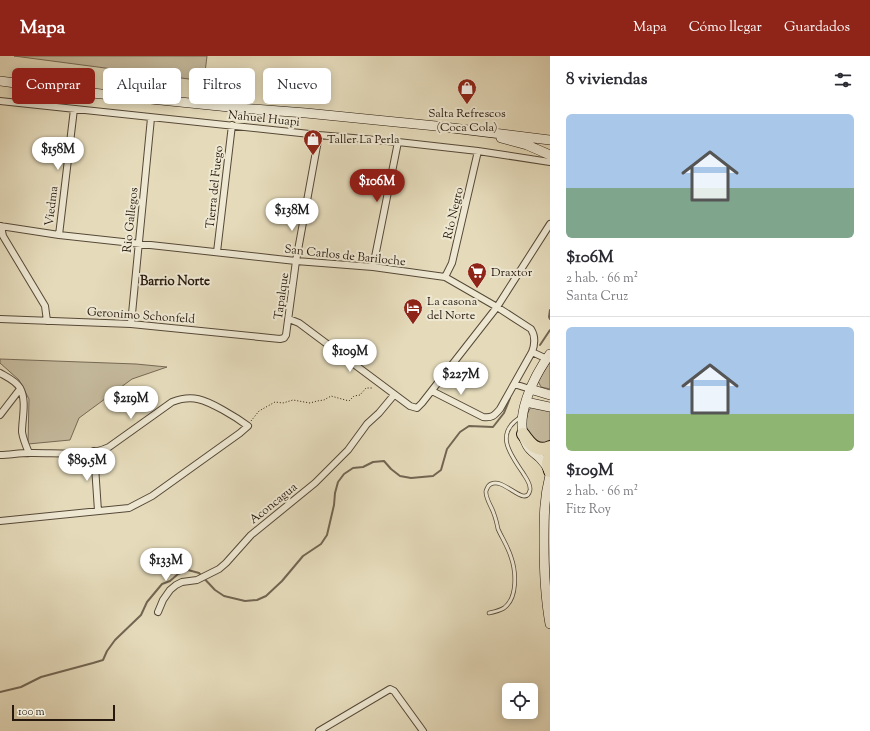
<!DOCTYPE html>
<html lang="es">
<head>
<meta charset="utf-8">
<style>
  body { margin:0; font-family:"Sorts Mill Goudy",serif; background:#f2f2f3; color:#2b2b33; height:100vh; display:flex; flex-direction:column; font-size:15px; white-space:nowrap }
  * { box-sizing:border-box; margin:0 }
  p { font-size:13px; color:#7c7c81 }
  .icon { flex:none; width:22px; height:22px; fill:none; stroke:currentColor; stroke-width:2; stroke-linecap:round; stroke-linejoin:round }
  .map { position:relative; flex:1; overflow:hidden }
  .details { display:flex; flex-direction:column; background:#fff; width:320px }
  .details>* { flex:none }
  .hud { position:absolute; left:12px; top:12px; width:380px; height:36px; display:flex; gap:8px }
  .fabs { position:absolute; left:502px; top:627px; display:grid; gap:8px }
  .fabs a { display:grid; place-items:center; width:36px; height:36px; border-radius:6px; background:#fff; box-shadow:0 2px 10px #0003; font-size:20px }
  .scale { position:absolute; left:12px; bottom:10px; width:103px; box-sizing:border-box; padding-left:4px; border:2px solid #27180d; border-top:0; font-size:11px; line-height:14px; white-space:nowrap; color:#27180d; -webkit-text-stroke:3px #eee8d3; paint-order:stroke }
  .price { position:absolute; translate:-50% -34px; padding:0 9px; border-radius:14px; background:#fff; color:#222; font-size:13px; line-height:26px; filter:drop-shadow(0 1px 2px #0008) }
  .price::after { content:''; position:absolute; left:50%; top:24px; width:12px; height:9px; margin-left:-6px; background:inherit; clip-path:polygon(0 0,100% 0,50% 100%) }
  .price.selected { background:#8f2418; color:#fff }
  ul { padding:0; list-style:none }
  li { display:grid; align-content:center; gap:8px; height:212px; padding:0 16px }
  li+li { border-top:1px solid #e1e1e2 }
  li span { display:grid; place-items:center; height:124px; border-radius:6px; color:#555 }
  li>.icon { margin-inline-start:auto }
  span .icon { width:72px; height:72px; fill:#fffc; stroke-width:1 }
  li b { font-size:17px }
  h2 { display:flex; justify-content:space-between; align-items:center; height:48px; padding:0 16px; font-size:17px }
  .chip { padding:0 14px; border-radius:6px; background:#fff; box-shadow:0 2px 10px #0003; font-size:14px; line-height:36px }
  .chip.selected { background:#8f2418; color:#fff }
  header { display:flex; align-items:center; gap:24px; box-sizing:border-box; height:56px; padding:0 20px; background:#8f2418; color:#fff }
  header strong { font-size:19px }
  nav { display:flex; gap:22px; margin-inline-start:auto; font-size:14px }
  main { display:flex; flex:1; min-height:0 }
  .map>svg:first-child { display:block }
  .green { fill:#c5ba9d; stroke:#766955 }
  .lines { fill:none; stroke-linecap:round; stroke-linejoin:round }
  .stream { stroke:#726552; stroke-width:2 }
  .lane-casing { stroke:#564938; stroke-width:4.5 }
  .street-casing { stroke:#564938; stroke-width:8 }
  .secondary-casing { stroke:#27180d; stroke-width:10 }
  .highway-casing { stroke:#27180d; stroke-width:14 }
  .path { stroke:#27180d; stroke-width:1; stroke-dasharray:1 2; stroke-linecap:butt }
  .lane { stroke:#eee8d3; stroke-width:3 }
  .street { stroke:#eee8d3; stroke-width:6 }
  .secondary { stroke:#eee8d3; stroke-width:9 }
  .highway { stroke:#e5dbbb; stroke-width:12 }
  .labels { text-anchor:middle; stroke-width:4; stroke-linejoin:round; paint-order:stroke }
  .poi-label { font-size:12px; fill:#27180d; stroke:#eee8d3; text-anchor:start }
  .street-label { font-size:12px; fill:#27180d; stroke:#eee8d3 }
  .neighbourhood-label { font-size:13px; font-weight:bold; fill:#27180d; stroke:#eee8d3 }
</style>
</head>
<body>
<header>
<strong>Mapa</strong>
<nav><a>Mapa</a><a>Cómo llegar</a><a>Guardados</a></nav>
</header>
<main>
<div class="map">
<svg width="550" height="675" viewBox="0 0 550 675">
  <rect width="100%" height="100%" fill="#e5dbbb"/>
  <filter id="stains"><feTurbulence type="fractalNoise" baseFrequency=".005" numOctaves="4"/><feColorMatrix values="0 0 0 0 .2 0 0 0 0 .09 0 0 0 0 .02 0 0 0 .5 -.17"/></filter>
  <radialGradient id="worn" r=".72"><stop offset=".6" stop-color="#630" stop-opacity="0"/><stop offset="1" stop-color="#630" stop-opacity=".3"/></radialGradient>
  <path class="green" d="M14 0H207L204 25Z
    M0 303 136 308 167 311 132 323 79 362 70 384 28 388 29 343 19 324 0 307Z
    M550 305V333L541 331 538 325Z
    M531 351 550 354V390L529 382C526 371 524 361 531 351Z"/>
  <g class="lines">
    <path class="stream" d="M550 254 549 261 550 263
      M540 289 550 274
      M0 636 21 631 41 621 93 607 103 604 107 595 115 584 141 559 147 546 162 528 170 525 178 518 188 514 199 517 215 534 224 540 245 545 257 544 266 540 282 525 303 500 321 488 327 479 334 449 335 437 338 426 344 418 353 412 363 411 373 406 384 405 391 413 400 420 411 422 433 420 441 414 447 393 460 376 469 370 493 371 504 357 510 342"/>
    <g class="lane-casing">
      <path id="lane" d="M489 557C494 556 499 555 504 552 518 542 516 515 511 501 508 491 502 482 498 473 497 468 496 463 494 458 492 451 485 442 486 435 487 432 488 429 491 428 504 421 526 453 530 434 531 428 526 422 523 417 510 398 494 377 521 361"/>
    </g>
    <g class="street-casing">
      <path id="street" d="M0 45 319 79 398 86 478 95 550 106
        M0 170 59 179 296 205 373 211 445 221 497 251 531 273C536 281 535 288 532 296L500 353C494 360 492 362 483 361L432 335
        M1 170 3 180 45 250 47 265
        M59 179 74 53
        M217 196 232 69
        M373 211 398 86
        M445 221 452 207 478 95
        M0 263 131 268 280 283 284 282 286 279 296 205 319 79
        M289 263 299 267 410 350 417 352 422 347 497 251 550 168
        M131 268 151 62
        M532 296 547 303
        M0 317C7 321 16 325 20 332 27 345 22 362 22 376 23 383 26 390 29 397
        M514 328 530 333
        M0 359 20 333
        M94 395 98 455
        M0 399C9 399 19 397 28 397 53 396 86 402 109 391L172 346C193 338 205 344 223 354 232 359 240 364 248 370L240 377 152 440 129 452 0 465
        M158 556 163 544 170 534 176 529 182 526 197 524 219 513 226 507 251 479 315 427 348 394 367 368 379 357 394 339
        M319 675 390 633 394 635 423 675"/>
    </g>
    <g class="secondary-casing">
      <path id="secondary" d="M0 25 82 36 239 52 306 57 436 70 550 84
        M501 82 527 89 550 99
        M530 333 550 339
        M526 346 550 351
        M549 415C547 410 544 406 540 402 536 398 530 395 527 389 512 363 534 320 550 298
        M550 419C544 443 544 461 544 486 544 514 545 540 550 568"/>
    </g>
    <g class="highway-casing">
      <path id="highway" d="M523 378C530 388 537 397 550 391
        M550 399 548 407 550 415"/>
    </g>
    <path class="path" d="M251 365 259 355 275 346 283 347 293 344 310 347 317 345 324 344 331 340 349 345 354 340 360 339 366 332H372"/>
    <use href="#lane" class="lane"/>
    <use href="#street" class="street"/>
    <use href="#secondary" class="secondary"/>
    <use href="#highway" class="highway"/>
  </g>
  <defs>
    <g id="shop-pin" transform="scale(1)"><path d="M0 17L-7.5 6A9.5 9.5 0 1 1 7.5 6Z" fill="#8f2418" stroke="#eee8d3"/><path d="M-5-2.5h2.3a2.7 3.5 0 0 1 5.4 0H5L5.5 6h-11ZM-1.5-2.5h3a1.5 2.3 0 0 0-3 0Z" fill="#fff"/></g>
    <g id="supermarket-pin" transform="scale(1)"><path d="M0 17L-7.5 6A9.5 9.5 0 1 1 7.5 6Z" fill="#8f2418" stroke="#eee8d3"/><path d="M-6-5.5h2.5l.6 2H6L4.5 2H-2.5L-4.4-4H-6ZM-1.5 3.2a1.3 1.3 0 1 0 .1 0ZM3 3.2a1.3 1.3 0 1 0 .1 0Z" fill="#fff"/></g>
    <g id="hotel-pin" transform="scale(1)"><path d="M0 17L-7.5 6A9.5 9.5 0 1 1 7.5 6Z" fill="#8f2418" stroke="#eee8d3"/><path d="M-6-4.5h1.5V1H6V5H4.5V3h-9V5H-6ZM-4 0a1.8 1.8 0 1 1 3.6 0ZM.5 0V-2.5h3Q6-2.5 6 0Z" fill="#fff"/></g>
  </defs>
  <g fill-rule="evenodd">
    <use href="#shop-pin" x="467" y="32"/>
    <use href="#shop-pin" x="313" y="83"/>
    <use href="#supermarket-pin" x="477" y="216"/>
    <use href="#hotel-pin" x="413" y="252"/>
  </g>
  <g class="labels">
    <g class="poi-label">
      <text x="467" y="61" text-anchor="middle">Salta Refrescos<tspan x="467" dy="14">(Coca Cola)</tspan></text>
      <text x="327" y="87">Taller La Perla</text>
      <text x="491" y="220">Draxtor</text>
      <text x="427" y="249">La casona<tspan x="427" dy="14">del Norte</tspan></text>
    </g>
    <g class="street-label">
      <text transform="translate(264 62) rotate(6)" y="4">Nahuel Huapi</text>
      <text transform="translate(214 131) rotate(-84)" y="4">Tierra del Fuego</text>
      <text transform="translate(51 150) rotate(-83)" y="4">Viedma</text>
      <text transform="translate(453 157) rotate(-77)" y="4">Río Negro</text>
      <text transform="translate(130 164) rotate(-84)" y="4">Rio Gallegos</text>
      <text transform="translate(345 199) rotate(6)" y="4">San Carlos de Bariloche</text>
      <text transform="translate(281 240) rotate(-82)" y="4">Tapalque</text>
      <text transform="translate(141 259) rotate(4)" y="4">Geronimo Schonfeld</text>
      <text transform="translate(273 447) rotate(-39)" y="4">Aconcagua</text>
    </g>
    <g class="neighbourhood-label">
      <text x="175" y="229">Barrio Norte</text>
    </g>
  </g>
  <rect width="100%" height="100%" filter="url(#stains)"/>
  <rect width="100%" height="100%" fill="url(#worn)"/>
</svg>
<div class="fabs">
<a><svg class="icon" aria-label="locate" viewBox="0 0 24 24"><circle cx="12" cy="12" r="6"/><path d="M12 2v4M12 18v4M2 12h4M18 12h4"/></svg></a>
</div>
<div class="scale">100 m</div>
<b class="price" style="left:58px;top:115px">$158M</b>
<b class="price selected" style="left:377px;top:147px">$106M</b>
<b class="price" style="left:292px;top:176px">$138M</b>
<b class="price" style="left:350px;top:317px">$109M</b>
<b class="price" style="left:461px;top:340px">$227M</b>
<b class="price" style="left:131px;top:364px">$219M</b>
<b class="price" style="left:87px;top:426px">$89.5M</b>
<b class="price" style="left:166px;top:526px">$133M</b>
<div class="hud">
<a class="chip selected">Comprar</a>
<a class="chip">Alquilar</a>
<a class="chip">Filtros</a>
<a class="chip">Nuevo</a>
</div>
</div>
<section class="details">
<h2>8 viviendas<svg class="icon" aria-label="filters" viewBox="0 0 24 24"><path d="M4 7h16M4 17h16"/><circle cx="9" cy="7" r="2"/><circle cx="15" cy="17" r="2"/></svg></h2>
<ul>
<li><span style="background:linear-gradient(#a9c7e8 60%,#7fa58c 0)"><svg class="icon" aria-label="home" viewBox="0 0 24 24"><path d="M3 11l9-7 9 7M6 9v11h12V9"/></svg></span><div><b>$106M</b><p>2 hab. · 66 m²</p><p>Santa Cruz</p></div></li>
<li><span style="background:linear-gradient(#a9c7e8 70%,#8fb573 0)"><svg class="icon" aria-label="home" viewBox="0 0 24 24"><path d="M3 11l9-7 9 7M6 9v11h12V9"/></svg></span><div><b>$109M</b><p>2 hab. · 66 m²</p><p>Fitz Roy</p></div></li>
</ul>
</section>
</main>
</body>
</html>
